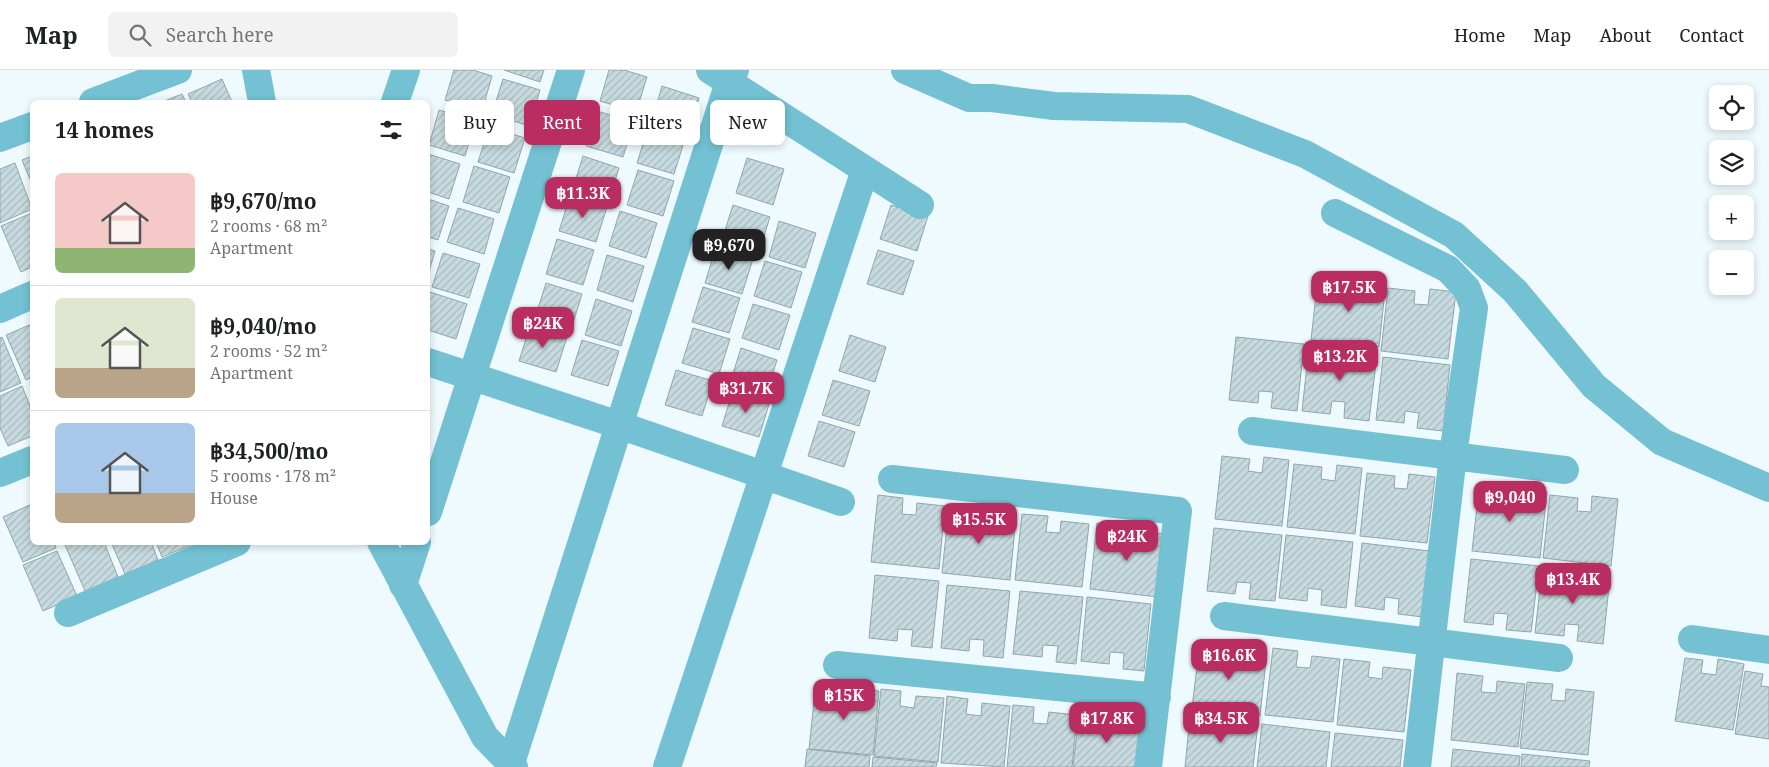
<!DOCTYPE html>
<html lang="en">
<head>
<meta charset="utf-8">
<style>
  body { margin:0; font-family:"Noto Serif",serif; background:#f2f2f2; color:#202124; height:100vh; display:flex; flex-direction:column; font-size:19px; white-space:nowrap }
  * { box-sizing:border-box; margin:0 }
  p { font-size:16px; color:#757577 }
  .icon { flex:none; width:28px; height:28px; fill:none; stroke:currentColor; stroke-width:2; stroke-linecap:round; stroke-linejoin:round }
  .map { position:relative; flex:1; overflow:hidden }
  .drawer { position:absolute; left:30px; top:30px; width:400px; height:445px; display:flex; flex-direction:column; background:#fff; border-radius:8px; box-shadow:0 2px 8px #0003 }
  .drawer>* { flex:none }
  .hud { position:absolute; left:445px; top:30px; width:475px; height:45px; display:flex; gap:10px }
  .fabs { position:absolute; left:1709px; top:15px; display:grid; gap:10px }
  .fabs a { display:grid; place-items:center; width:45px; height:45px; border-radius:8px; background:#fff; box-shadow:0 2px 8px #0003; font-size:25px }
  .price { position:absolute; translate:-50% -42px; padding:0 11px; border-radius:10px; background:#ba2d60; color:#fff; font-size:16px; line-height:32px; filter:drop-shadow(0 1px 2px #0008) }
  .price::after { content:''; position:absolute; left:50%; top:30px; width:15px; height:11px; margin-left:-8px; background:inherit; clip-path:polygon(0 0,100% 0,50% 100%) }
  .price.active { background:#222; color:#fff }
  ul { padding:0; list-style:none }
  li { display:flex; align-items:center; gap:15px; height:125px; padding:0 25px }
  li+li { border-top:1px solid #e0e0e0 }
  li span { display:grid; place-items:center; flex:none; width:140px; height:100px; border-radius:8px; color:#555 }
  li>.icon { margin-inline-start:auto }
  span .icon { width:60px; height:60px; fill:#fffc; stroke-width:1 }
  li b { font-size:21px }
  h2 { display:flex; justify-content:space-between; align-items:center; height:60px; padding:0 25px; font-size:21px }
  .chip { padding:0 18px; border-radius:8px; background:#fff; box-shadow:0 2px 8px #0003; font-size:18px; line-height:45px }
  .chip.active { background:#ba2d60; color:#fff }
  header { display:flex; align-items:center; gap:30px; box-sizing:border-box; height:70px; padding:0 25px; background:#fff; border-bottom:1px solid #e0e0e0 }
  header strong { font-size:24px }
  nav { display:flex; gap:28px; margin-inline-start:auto; font-size:18px }
  .search { width:350px; height:45px; background:#f2f2f2; display:flex; align-items:center; gap:12px; box-sizing:border-box; padding:0 18px; border-radius:8px; color:#757577; font-size:19px }
  .map>svg:first-child { display:block }
  .building { fill:url(#building-hatch); stroke:#92a6aa }
  .lines { fill:none; stroke-linecap:round; stroke-linejoin:round }
  .minor { stroke:#73c1d3; stroke-width:28 }
</style>
</head>
<body>
<header>
<strong>Map</strong>
<div class="search"><svg class="icon" aria-label="search" viewBox="0 0 24 24"><circle cx="10" cy="10" r="6"/><path d="M15 15l6 6"/></svg>Search here</div>
<nav><a>Home</a><a>Map</a><a>About</a><a>Contact</a></nav>
</header>
<div class="map">
<svg width="1769" height="697" viewBox="0 0 1769 697">
  <defs>
    <pattern id="building-hatch" width="6" height="6" patternUnits="userSpaceOnUse" patternTransform="scale(1.25)"><rect width="6" height="6" fill="#c6dadf"/><path d="M-1 1l2-2M0 6l6-6M5 7l2-2" fill="none" stroke="#a9bbbf"/></pattern>
  </defs>
  <rect width="100%" height="100%" fill="#eefafe"/>
  <path class="building" d="M454 0H473L492 6 482 41 445 30Z
    M504 0H544L540 12Z
    M609 0H624L647 7 636 42 600 31Z
    M222 9 232 32H192L188 24Z
    M503 9 540 20 529 56 492 44Z
    M662 16 699 28 688 63 652 51Z
    M182 24 186 32H162Z
    M439 40 476 51 465 86 429 75Z
    M597 41 634 52 623 87 586 76Z
    M489 57 525 68 514 103 478 92Z
    M648 58 685 69 674 104 637 93Z
    M428 84 460 94 449 129 428 122Z
    M32 86V114L22 90Z
    M583 86 619 98 608 133 572 121Z
    M747 88 784 99 773 135 736 123Z
    M15 93 32 139 0 153V99Z
    M474 96 510 107 499 143 463 132Z
    M638 100 674 111 663 146 627 135Z
    M570 126 607 137 596 172 559 161Z
    M428 129 449 136 438 170 428 167Z
    M733 135 770 147 759 182 722 170Z
    M891 135 928 146 917 181 880 169Z
    M458 138 494 149 484 184 447 172Z
    M620 141 657 153 646 188 609 176Z
    M32 143V197L21 202 1 156Z
    M779 151 816 163 805 198 769 187Z
    M557 169 594 180 583 215 546 204Z
    M716 177 753 189 742 224 705 213Z
    M428 179 435 181 428 205Z
    M878 180 914 191 903 225 867 214Z
    M443 183 480 194 469 228 432 217Z
    M607 185 644 196 633 232 597 220Z
    M765 191 802 202 791 238 754 226Z
    M1318 207 1346 210 1345 223 1359 224 1360 209 1386 211 1379 277 1311 270Z
    M546 213 582 224 571 260 535 248Z
    M703 217 740 228 729 263 692 252Z
    M1388 218 1415 221 1414 234 1428 235 1430 219 1456 222 1448 289 1381 281Z
    M430 222 467 234 456 269 428 260V231Z
    M596 229 632 241 621 276 585 265Z
    M753 234 790 245 779 280 742 268Z
    M32 254V307L26 310 6 265Z
    M530 256 567 267 556 302 519 291Z
    M693 258 730 269 719 304 682 293Z
    M850 265 886 277 875 312 839 301Z
    M2 267 21 313 0 322V268Z
    M1236 267 1304 274 1297 341 1271 338 1273 322 1259 321 1258 333 1229 330Z
    M582 270 619 281 608 316 571 305Z
    M1309 277 1377 285 1369 351 1344 348 1345 332 1332 331 1330 344 1302 341Z
    M741 278 777 290 766 324 730 313Z
    M1383 287 1450 295 1443 361 1417 358 1419 343 1405 341 1404 353 1376 350Z
    M676 300 713 311 702 346 665 335Z
    M833 310 870 321 859 356 822 345Z
    M22 316 32 341V366L8 376 0 358V326Z
    M733 320 770 331 759 367 722 356Z
    M819 351 855 362 844 397 808 386Z
    M1222 386 1250 389 1248 401 1262 403 1264 387 1289 390 1282 456 1215 449Z
    M1294 394 1322 397 1321 409 1335 411 1337 395 1362 398 1355 464 1287 457Z
    M1367 403 1395 406 1394 418 1407 419 1409 404 1435 407 1427 473 1360 466Z
    M1479 418 1508 421 1506 433 1520 434 1522 419 1547 422 1540 488 1472 481Z
    M878 425 903 428 902 444 916 445 917 433 945 436 939 499 871 492Z
    M1550 425 1578 428 1577 441 1591 442 1592 426 1618 429 1611 496 1543 488Z
    M32 434V472H54L56 478 23 492 3 447Z
    M949 437 975 439 973 455 987 456 988 444 1016 447 1010 510 942 503Z
    M1022 444 1048 446 1046 462 1060 463 1061 451 1089 454 1082 517 1015 510Z
    M1097 453 1122 456 1121 472 1135 473 1136 461 1164 464 1158 527 1090 519Z
    M1214 458 1282 465 1275 531 1249 529 1251 513 1237 512 1235 524 1207 521Z
    M1286 465 1353 472 1346 538 1321 535 1322 520 1308 518 1307 531 1279 528Z
    M72 472H104L118 507 85 521 65 475Z
    M111 472H151L158 490 125 504Z
    M156 472H196V473L162 487Z
    M1362 473 1430 481 1423 547 1398 544 1399 529 1385 527 1384 540 1355 536Z
    M57 481 77 526 43 541 23 495Z
    M1471 489 1539 496 1531 562 1506 560 1508 544 1494 543 1493 555 1464 552Z
    M1542 500 1610 507 1603 574 1577 571 1579 555 1565 554 1564 566 1535 563Z
    M875 505 939 511 932 578 911 576 913 560 898 559 897 571 869 568Z
    M947 515 1010 521 1003 588 983 586 984 570 970 569 969 581 941 578Z
    M1020 521 1083 527 1076 594 1056 592 1058 576 1043 575 1042 587 1013 584Z
    M1087 527 1151 534 1144 601 1123 599 1124 583 1110 582 1109 594 1081 591Z
    M1200 572 1225 575 1224 590 1237 592 1239 579 1267 582 1260 646 1192 638Z
    M1273 578 1298 581 1296 597 1310 598 1312 586 1340 589 1333 652 1265 645Z
    M1685 588 1703 590 1701 603 1716 605 1718 589 1744 594 1733 660 1675 651Z
    M1344 589 1370 592 1368 607 1382 609 1383 597 1411 600 1404 662 1337 655Z
    M1745 601 1763 604 1761 616 1769 617V669L1735 664Z
    M1457 603 1483 606 1481 622 1496 623 1497 611 1525 614 1518 677 1451 670Z
    M816 612 837 614 835 629 850 631 851 618 879 621 873 685 809 679Z
    M1527 612 1553 614 1551 630 1565 631 1566 619 1594 622 1588 685 1520 678Z
    M881 619 901 621 900 636 914 638 916 626 944 628 938 692 874 686Z
    M947 626 968 629 966 644 981 646 982 633 1010 636 1004 697 941 693Z
    M1013 635 1034 637 1033 653 1047 654 1049 642 1077 645 1072 697H1007Z
    M1079 644 1100 646 1098 662 1112 663 1114 651 1142 654 1137 697H1073Z
    M1190 647 1258 654 1253 697H1185Z
    M1262 654 1330 662 1326 697H1257Z
    M1335 663 1403 670 1400 697H1331Z
    M807 679 870 686 869 697H805Z
    M1453 679 1520 686 1519 697H1451Z
    M1522 684 1590 691 1589 697H1521Z
    M873 687 937 693 936 697H872Z"/>
  <g class="lines">
    <path class="minor" d="M256 0 262 32
      M710 0 920 135
      M905 0 969 28H992L1054 36 1188 39 1305 84 1454 165 1515 221 1594 316 1662 372 1769 418
      M93 32 178 0
      M395 32 406 0
      M0 68 32 56
      M1335 143 1448 199 1467 219 1474 238 1453 385 1417 697
      M0 239 32 225
      M428 292 619 355 841 432
      M1252 361 1565 400
      M0 403 32 390
      M892 409 1178 441 1148 697
      M428 442 571 0
      M381 472 485 667 514 697
      M403 515 417 472
      M68 543 237 472
      M1224 546 1559 588
      M1692 569 1769 580
      M837 595 1157 627
      M511 693 729 12 735 0
      M667 697 865 100"/>
  </g>
</svg>
<div class="fabs">
<a><svg class="icon" aria-label="locate" viewBox="0 0 24 24"><circle cx="12" cy="12" r="6"/><path d="M12 2v4M12 18v4M2 12h4M18 12h4"/></svg></a>
<a><svg class="icon" aria-label="layers" viewBox="0 0 24 24"><path d="M12 4l9 5-9 5-9-5zM3 14l9 5 9-5"/></svg></a>
<a>+</a>
<a>−</a>
</div>
<b class="price" style="left:583px;top:149px">฿11.3K</b>
<b class="price active" style="left:729px;top:201px">฿9,670</b>
<b class="price" style="left:1349px;top:243px">฿17.5K</b>
<b class="price" style="left:543px;top:279px">฿24K</b>
<b class="price" style="left:1340px;top:312px">฿13.2K</b>
<b class="price" style="left:746px;top:344px">฿31.7K</b>
<b class="price" style="left:1510px;top:453px">฿9,040</b>
<b class="price" style="left:979px;top:475px">฿15.5K</b>
<b class="price" style="left:1127px;top:492px">฿24K</b>
<b class="price" style="left:1573px;top:535px">฿13.4K</b>
<b class="price" style="left:1229px;top:611px">฿16.6K</b>
<b class="price" style="left:844px;top:651px">฿15K</b>
<b class="price" style="left:1107px;top:674px">฿17.8K</b>
<b class="price" style="left:1221px;top:674px">฿34.5K</b>
<div class="hud">
<a class="chip">Buy</a>
<a class="chip active">Rent</a>
<a class="chip">Filters</a>
<a class="chip">New</a>
</div>
<section class="drawer">
<h2>14 homes<svg class="icon" aria-label="filters" viewBox="0 0 24 24"><path d="M4 7h16M4 17h16"/><circle cx="9" cy="7" r="2"/><circle cx="15" cy="17" r="2"/></svg></h2>
<ul>
<li><span style="background:linear-gradient(#f6c9c9 75%,#8fb573 0)"><svg class="icon" aria-label="home" viewBox="0 0 24 24"><path d="M3 11l9-7 9 7M6 9v11h12V9"/></svg></span><div><b>฿9,670/mo</b><p>2 rooms · 68 m²</p><p>Apartment</p></div></li>
<li><span style="background:linear-gradient(#dfe7d0 70%,#b9a48a 0)"><svg class="icon" aria-label="home" viewBox="0 0 24 24"><path d="M3 11l9-7 9 7M6 9v11h12V9"/></svg></span><div><b>฿9,040/mo</b><p>2 rooms · 52 m²</p><p>Apartment</p></div></li>
<li><span style="background:linear-gradient(#a9c7e8 70%,#b9a48a 0)"><svg class="icon" aria-label="home" viewBox="0 0 24 24"><path d="M3 11l9-7 9 7M6 9v11h12V9"/></svg></span><div><b>฿34,500/mo</b><p>5 rooms · 178 m²</p><p>House</p></div></li>
</ul>
</section>
</div>
</body>
</html>
